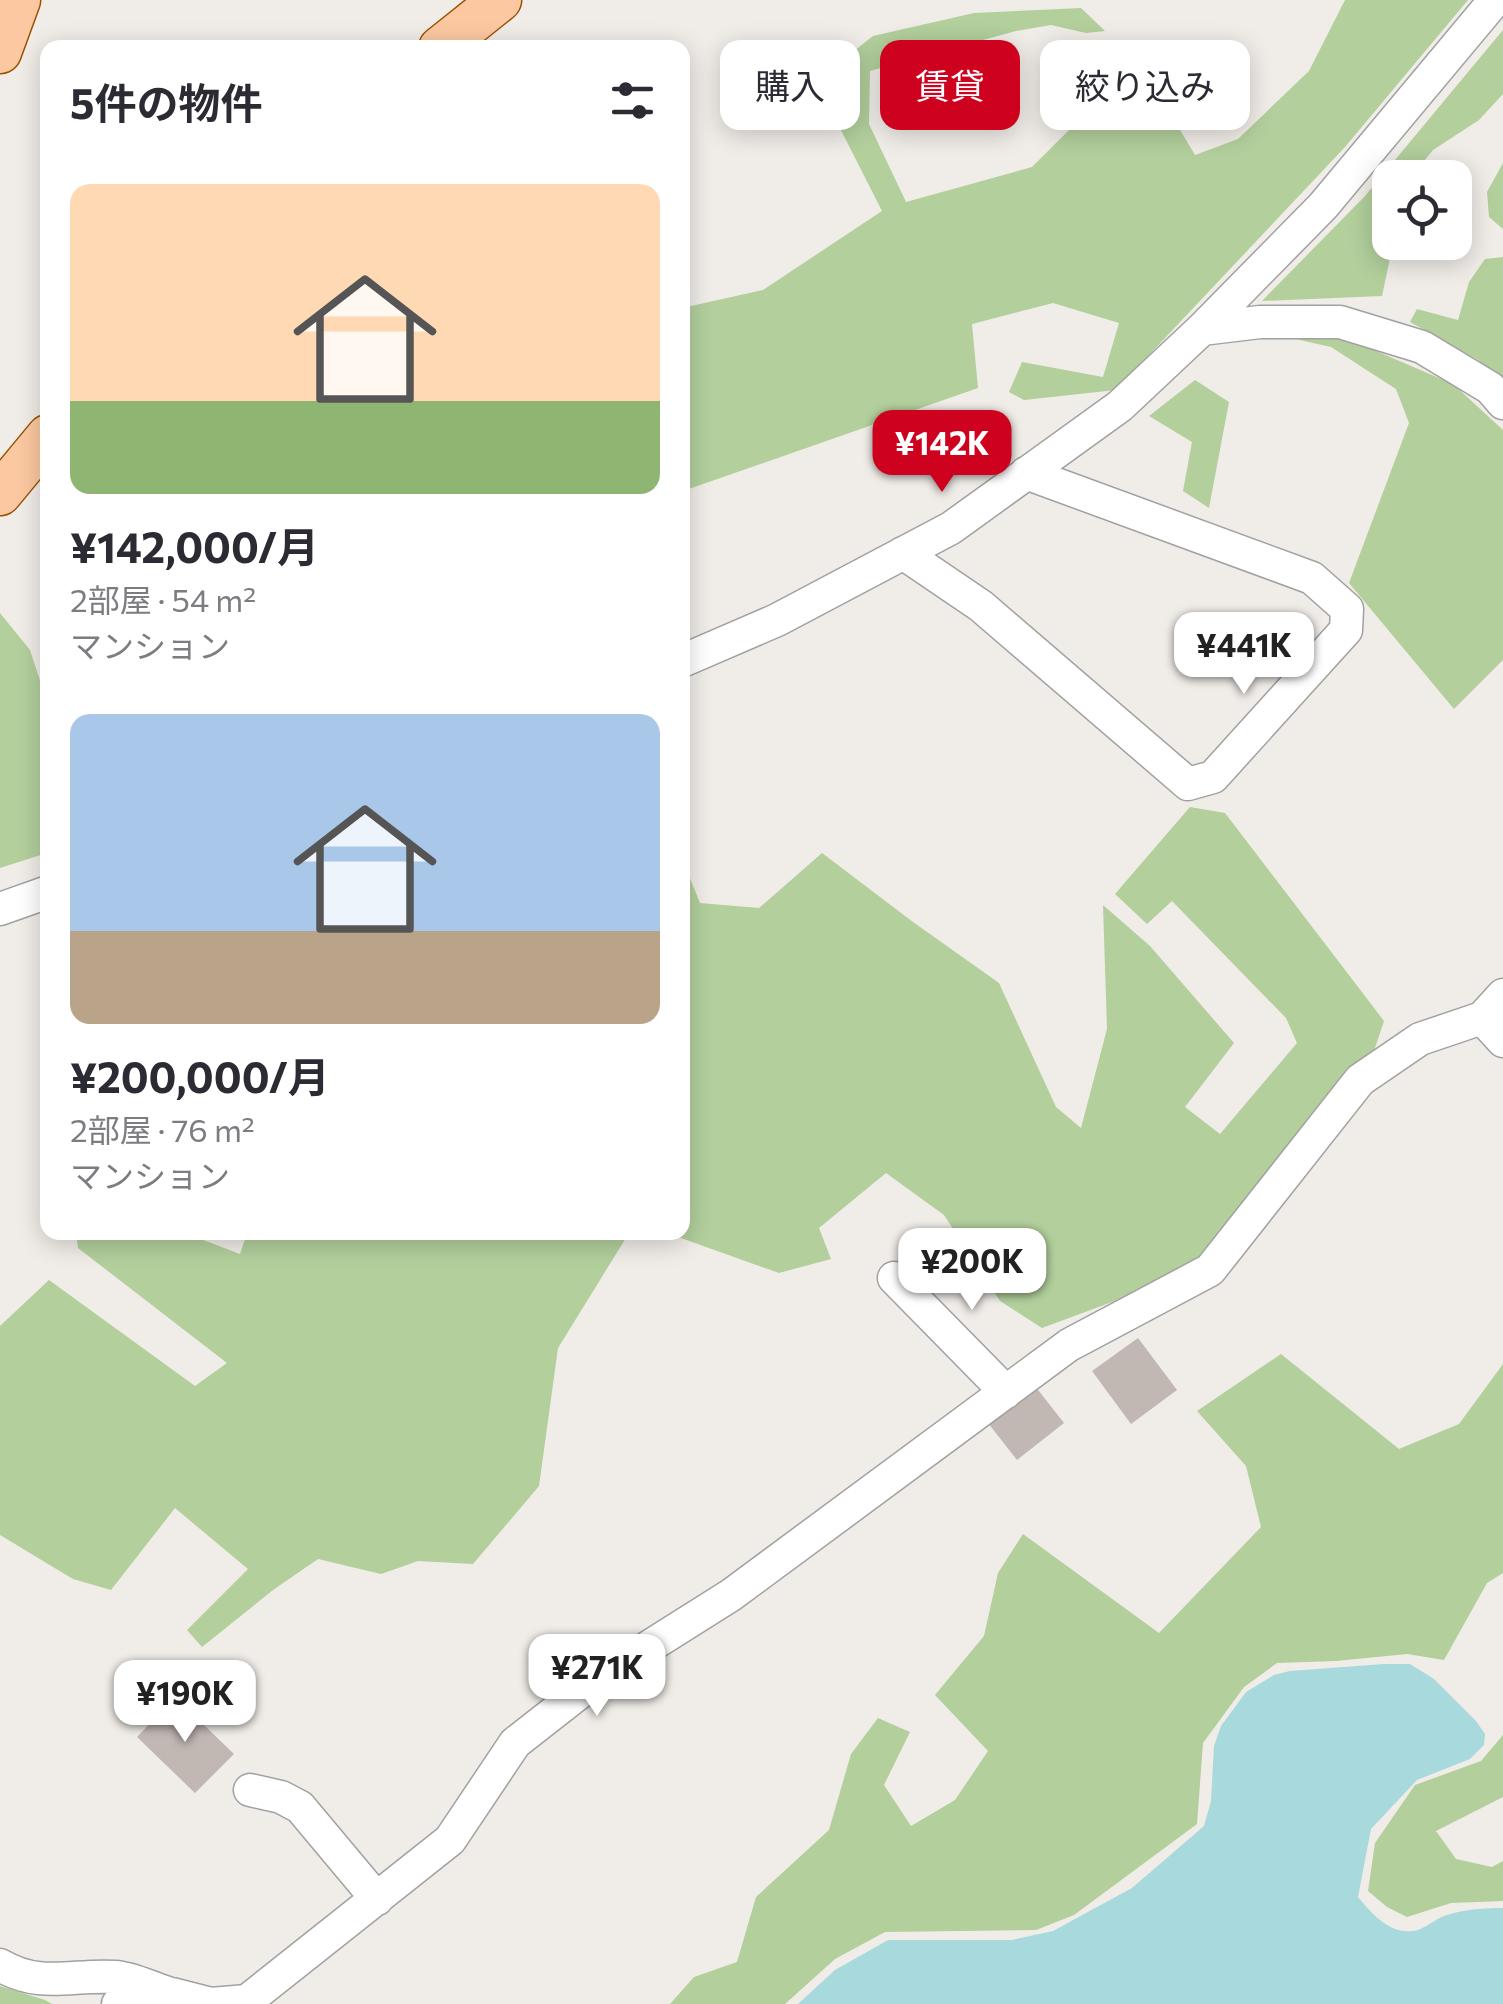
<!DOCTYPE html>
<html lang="ja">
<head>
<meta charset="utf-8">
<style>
  body { margin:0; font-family:Commissioner,"Noto Sans JP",sans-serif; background:#f2f2f3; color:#2b2b33; height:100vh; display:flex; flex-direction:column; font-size:38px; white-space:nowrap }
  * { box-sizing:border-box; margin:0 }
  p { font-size:32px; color:#7c7c81 }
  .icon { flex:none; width:55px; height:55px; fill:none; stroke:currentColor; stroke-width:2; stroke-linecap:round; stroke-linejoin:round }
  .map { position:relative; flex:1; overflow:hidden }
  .drawer { position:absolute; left:40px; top:40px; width:650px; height:1200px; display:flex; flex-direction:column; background:#fff; border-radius:20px; box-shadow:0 5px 25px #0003 }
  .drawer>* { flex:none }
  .top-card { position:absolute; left:720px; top:40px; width:632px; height:90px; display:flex; gap:20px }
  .controls { position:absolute; left:1372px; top:160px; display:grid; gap:20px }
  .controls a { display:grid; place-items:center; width:100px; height:100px; border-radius:20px; background:#fff; box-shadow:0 5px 25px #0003; font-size:50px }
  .price { position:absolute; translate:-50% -85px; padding:0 22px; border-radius:20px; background:#fff; color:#222; font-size:32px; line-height:65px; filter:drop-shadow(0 2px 5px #0008) }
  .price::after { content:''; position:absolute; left:50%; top:60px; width:30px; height:22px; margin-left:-15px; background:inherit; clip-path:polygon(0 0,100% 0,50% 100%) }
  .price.current { background:#ce021f; color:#fff }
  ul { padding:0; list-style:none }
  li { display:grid; align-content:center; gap:20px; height:530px; padding:0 30px }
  li span { display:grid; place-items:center; height:310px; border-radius:20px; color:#555 }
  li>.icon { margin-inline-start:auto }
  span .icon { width:180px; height:180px; fill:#fffc; stroke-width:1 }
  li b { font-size:42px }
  h2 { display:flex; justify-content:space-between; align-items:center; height:120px; padding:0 30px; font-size:42px }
  .pill { padding:0 35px; border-radius:20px; background:#fff; box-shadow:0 5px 25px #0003; font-size:35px; line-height:90px }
  .pill.current { background:#ce021f; color:#fff }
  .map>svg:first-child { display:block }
  .forest { fill:#b2cf9c }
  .water { fill:#a8d9dd }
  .building { fill:#c1b7b3 }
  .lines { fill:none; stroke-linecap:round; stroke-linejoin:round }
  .minor-casing { stroke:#a1a1a1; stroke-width:35 }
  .major-casing { stroke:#9b5202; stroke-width:45 }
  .minor { stroke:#fff; stroke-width:32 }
  .major { stroke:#fbc8a1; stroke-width:42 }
</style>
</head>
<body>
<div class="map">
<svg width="1503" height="2004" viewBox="0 0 1503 2004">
  <rect width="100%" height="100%" fill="#f0ece7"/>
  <path class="forest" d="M1345 0H1468L1345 147 1116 390 1024 400 1009 392 1022 362 1103 377 1119 323 1053 303 972 324 978 388 683 491 682 308 763 290 882 211 816 81 873 36 974 13 1081 8 1105 31 1086 33 1051 25 1016 31 870 71 869 124 906 202 1032 167 1116 83 1111 55 1125 48 1161 98 1195 155 1238 139 1309 71Z
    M1503 30V94L1479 120 1433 150 1411 177 1390 178V205L1374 226 1390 258 1382 296 1262 301 1365 196Z
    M1503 163V229L1489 217 1487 192Z
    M1503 257V380L1478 360 1410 322 1417 309 1458 320 1469 282 1485 259Z
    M1339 335 1453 384 1503 430V660L1454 709 1349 583 1409 423 1396 389 1331 347 1282 336Z
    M1195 380 1229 402 1209 508 1183 491 1192 442 1149 416Z
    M0 613 30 650 47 702V853L0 868Z
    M1190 807 1225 813 1384 1021 1374 1051 1199 1257 1139 1292 1042 1328 1000 1301 944 1215 886 1173 819 1228 831 1259 779 1273 667 1233 682 1232 683 861 700 903 759 908 822 853 913 922 999 983 1056 1107 1081 1128 1107 1029 1103 905 1150 946 1234 1043 1185 1107 1220 1134 1297 1043 1286 1018 1172 901 1147 924 1115 894Z
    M76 1233H185L240 1254 247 1233H629L558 1348 539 1486 473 1564 418 1561 381 1574 318 1559 273 1590 202 1647 187 1630 248 1569 175 1508 111 1590 73 1579 0 1535V1326L49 1280 195 1386 227 1363 78 1248Z
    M1281 1354 1399 1449 1459 1424 1503 1364V1573L1487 1583 1444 1660 1407 1654 1336 1661 1277 1663 1244 1687 1203 1743 1197 1824 1074 1915 1036 1930 885 1932 835 1959 785 2004H670L694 1977 737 1962 756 1897 829 1830 851 1754 878 1718 910 1732 884 1785 911 1826 955 1800 988 1751 935 1695 984 1636 998 1573 1023 1534 1159 1633 1261 1527 1246 1466 1197 1411Z
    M1503 1735V1797L1436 1831 1456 1859 1492 1867 1503 1861V1901L1451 1903 1407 1917 1387 1907 1368 1891 1375 1843 1415 1785 1481 1761Z
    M0 1986 45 2000 52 2004H0Z"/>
  <path class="water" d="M1384 1664H1410L1434 1679 1476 1721 1485 1734 1484 1745 1470 1759 1417 1780 1371 1829 1358 1897C1373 1915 1392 1937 1418 1930 1428 1926 1437 1918 1447 1915 1465 1909 1485 1908 1503 1908V2004H798L835 1970 888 1940H1012L1053 1931 1132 1888 1204 1826 1211 1801 1214 1746 1221 1726 1246 1692 1274 1675 1290 1671Z"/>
  <path class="building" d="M1138 1338 1177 1390 1131 1424 1092 1371Z
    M1028 1377 1064 1423 1017 1460 981 1414Z
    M175 1697 234 1754 195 1793 137 1737Z"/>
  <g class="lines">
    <g class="minor-casing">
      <path id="minor" d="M1202 329 1260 322H1340L1422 347 1490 388 1503 403
        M903 553 981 606 1188 784 1213 777 1346 630 1347 609 1312 578 1026 473
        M682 661 777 620 951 528 1120 406 1202 329 1323 206 1495 0
        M0 909 48 892
        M1482 1018 1503 1041
        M894 1278 1006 1392
        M250 1790 281 1797 300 1807 377 1899
        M0 1965C41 1989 72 1974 115 1977 132 1978 151 1988 168 1993
        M118 2004 172 1994 211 2004 247 2001 450 1840 515 1743 593 1682 731 1595 1069 1345 1210 1270 1360 1080 1420 1039 1482 1018 1503 995"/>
    </g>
    <g class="major-casing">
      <path id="major" d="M440 48 500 0
        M0 52 19 0
        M0 494 48 436"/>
    </g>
    <use href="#minor" class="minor"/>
    <use href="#major" class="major"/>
  </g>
</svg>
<div class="controls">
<a><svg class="icon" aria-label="locate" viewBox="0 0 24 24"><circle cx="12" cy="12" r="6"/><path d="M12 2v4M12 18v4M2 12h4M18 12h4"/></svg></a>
</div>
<b class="price current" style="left:942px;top:495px">¥142K</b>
<b class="price" style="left:1244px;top:697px">¥441K</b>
<b class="price" style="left:972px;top:1313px">¥200K</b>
<b class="price" style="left:597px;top:1719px">¥271K</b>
<b class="price" style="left:185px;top:1745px">¥190K</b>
<div class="top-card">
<a class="pill">購入</a>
<a class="pill current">賃貸</a>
<a class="pill">絞り込み</a>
</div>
<section class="drawer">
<h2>5件の物件<svg class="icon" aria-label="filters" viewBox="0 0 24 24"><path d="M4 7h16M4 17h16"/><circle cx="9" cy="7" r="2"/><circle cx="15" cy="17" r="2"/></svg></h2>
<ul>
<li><span style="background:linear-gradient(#ffd9b3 70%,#8fb573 0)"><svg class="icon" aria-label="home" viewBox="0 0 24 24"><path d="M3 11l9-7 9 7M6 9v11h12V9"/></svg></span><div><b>¥142,000/月</b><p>2部屋 · 54 m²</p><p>マンション</p></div></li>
<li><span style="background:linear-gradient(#a9c7e8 70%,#b9a48a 0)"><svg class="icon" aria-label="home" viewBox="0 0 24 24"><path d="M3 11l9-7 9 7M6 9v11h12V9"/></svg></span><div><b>¥200,000/月</b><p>2部屋 · 76 m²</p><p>マンション</p></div></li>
</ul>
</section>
</div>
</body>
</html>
